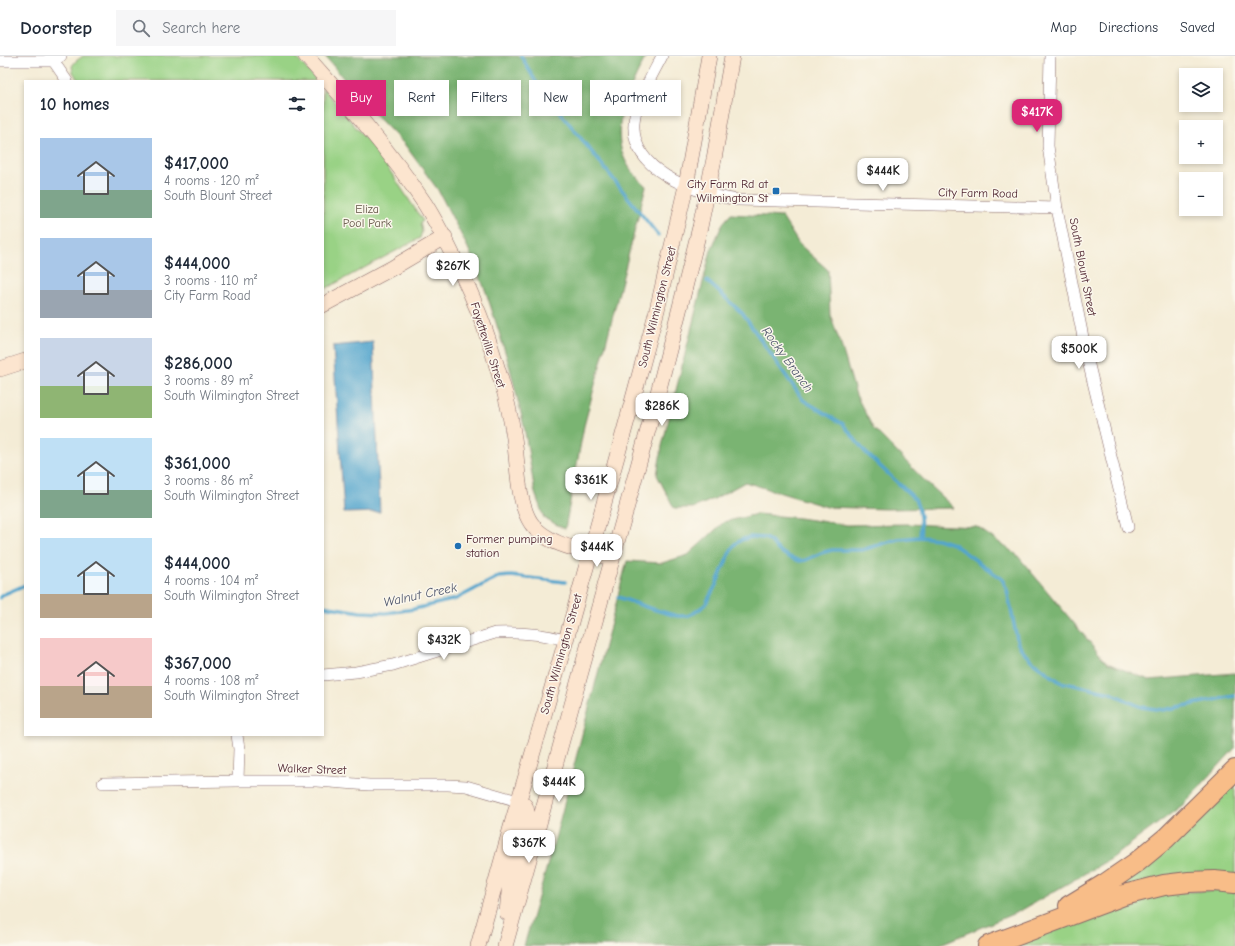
<!DOCTYPE html>
<html lang="en">
<head>
<meta charset="utf-8">
<style>
  body { margin:0; font-family:"Comic Neue",sans-serif; background:#f6f6f7; color:#1f2937; height:100vh; display:flex; flex-direction:column; font-size:15px; white-space:nowrap }
  * { box-sizing:border-box; margin:0 }
  p { font-size:13px; color:#747a83 }
  .icon { flex:none; width:22px; height:22px; fill:none; stroke:currentColor; stroke-width:2; stroke-linecap:round; stroke-linejoin:round }
  .map { position:relative; flex:1; overflow:hidden }
  .drawer { position:absolute; left:24px; top:24px; width:300px; height:656px; display:flex; flex-direction:column; background:#fff; border-radius:0px; box-shadow:0 2px 6px #0003 }
  .drawer>* { flex:none }
  .banner { position:absolute; left:336px; top:24px; width:380px; height:36px; display:flex; gap:8px }
  .fabs { position:absolute; left:1179px; top:12px; display:grid; gap:8px }
  .fabs a { display:grid; place-items:center; width:44px; height:44px; border-radius:0px; background:#fff; box-shadow:0 2px 6px #0003; font-size:20px }
  .price { position:absolute; translate:-50% -34px; padding:0 9px; border-radius:8px; background:#fff; color:#222; font-size:13px; line-height:26px; filter:drop-shadow(0 1px 2px #0008) }
  .price::after { content:''; position:absolute; left:50%; top:24px; width:12px; height:9px; margin-left:-6px; background:inherit; clip-path:polygon(0 0,100% 0,50% 100%) }
  .price.active { background:#db2777; color:#fff }
  ul { padding:0; list-style:none }
  li { display:flex; align-items:center; gap:12px; height:100px; padding:0 16px }
  li span { display:grid; place-items:center; flex:none; width:112px; height:80px; border-radius:0px; color:#555 }
  li>.icon { margin-inline-start:auto }
  span .icon { width:48px; height:48px; fill:#fffc; stroke-width:1 }
  li b { font-size:17px }
  h2 { display:flex; justify-content:space-between; align-items:center; height:48px; padding:0 16px; font-size:17px }
  .tag { padding:0 14px; border-radius:0px; background:#fff; box-shadow:0 2px 6px #0003; font-size:14px; line-height:36px }
  .tag.active { background:#db2777; color:#fff }
  header { display:flex; align-items:center; gap:24px; box-sizing:border-box; height:56px; padding:0 20px; background:#fff; border-bottom:1px solid #e0e1e3 }
  header strong { font-size:19px }
  nav { display:flex; gap:22px; margin-inline-start:auto; font-size:14px }
  .search { width:280px; height:36px; background:#f6f6f7; display:flex; align-items:center; gap:10px; box-sizing:border-box; padding:0 14px; border-radius:0px; color:#747a83; font-size:15px }
  .map>svg:first-child { display:block }
  .green { fill:#99d285; stroke:#727858 }
  .forest { fill:#7ab472; stroke:#626a4e }
  .water { fill:#52a5cd; stroke:#4e627c }
  .lines { fill:none; stroke-linecap:round; stroke-linejoin:round }
  .stream { stroke:#52a5cd; stroke-width:3.5 }
  .street-casing { stroke:#866767; stroke-width:12 }
  .secondary-casing { stroke:#866767; stroke-width:16 }
  .highway-casing { stroke:#866767; stroke-width:22 }
  .street { stroke:#fff; stroke-width:11 }
  .secondary { stroke:#fce5cf; stroke-width:15 }
  .highway { stroke:#f8bd88; stroke-width:20 }
  .poi-dot { fill:#1f6fb2; stroke:#fbf7ec; stroke-width:1.5 }
  .labels { text-anchor:middle; stroke-width:3; stroke-linejoin:round; paint-order:stroke }
  .poi-label { font-size:12px; fill:#4a1f2b; stroke:#fbf7ec; text-anchor:end }
  .street-label { font-size:12px; fill:#4a1f2b; stroke:#fbf7ec }
  .park-label { font-size:12px; fill:#625546; stroke:#fbf7ec }
  .water-label { font-size:13px; font-style:italic; fill:#4d556c; stroke:#fbf7ec }
</style>
</head>
<body>
<header>
<strong>Doorstep</strong>
<div class="search"><svg class="icon" aria-label="search" viewBox="0 0 24 24"><circle cx="10" cy="10" r="6"/><path d="M15 15l6 6"/></svg>Search here</div>
<nav><a>Map</a><a>Directions</a><a>Saved</a></nav>
</header>
<div class="map">
<svg width="1235" height="890" viewBox="0 0 1235 890">
  <rect width="100%" height="100%" fill="#fbf7ec"/>
  <filter id="ink" filterUnits="userSpaceOnUse"><feTurbulence type="fractalNoise" baseFrequency=".025" numOctaves="2"/><feDisplacementMap in="SourceGraphic" scale="8" xChannelSelector="R" yChannelSelector="G"/><feConvolveMatrix kernelMatrix="1 2 1 2 8 2 1 2 1" color-interpolation-filters="sRGB"/></filter>
  <filter id="wash" filterUnits="userSpaceOnUse"><feTurbulence type="fractalNoise" baseFrequency=".012" numOctaves="4" result="noise"/><feDisplacementMap in="SourceGraphic" scale="16" xChannelSelector="R" yChannelSelector="G"/><feGaussianBlur stdDeviation="0.9" result="paint"/><feColorMatrix in="noise" values="0 0 0 0 0 0 0 0 0 0 0 0 0 0 0 0 0 1.4 0 .05"/><feComposite in="paint" operator="in"/></filter>
  <g filter="url(#wash)">
    <rect width="100%" height="100%" fill="#f4ecd6"/>
    <path class="green" d="M83 0H295L317 25H79L73 16 72 10 76 5Z
      M323 32 380 100 423 165 420 167 422 175 420 182 323 234Z
      M1235 724V820L1116 835 1113 830Z
      M1235 833V890H1015L1137 839Z"/>
    <path class="forest" d="M325 0H646C624 45 599 90 646 130L605 291 584 370 565 473 544 462 535 437 524 370 510 312 499 276 486 236 468 192 438 134 405 89 362 45Z
      M731 158 782 161 799 188 828 214 830 258 842 292 856 339 873 372 931 431 954 452 886 453 827 451 745 426 714 443 693 452H674L657 419 662 390 711 194 723 167Z
      M757 458 799 462 847 469 907 468 977 471 1017 499 1107 607 1149 624 1235 617V692L1184 748 1110 803 1020 855 936 890H524L556 779 627 505 662 507 688 499 724 466Z"/>
    <path class="water" d="M373 286 380 456 344 457 333 290Z"/>
    <g class="lines">
      <path class="stream" d="M521 0 536 26 658 179
        M707 225 742 257 803 344 843 368 865 396 915 443C921 456 921 467 920 481
        M618 541 649 552 677 560H687L694 557 705 549 716 529 730 496 735 488 741 484 750 481 765 482 771 486 779 495 789 501 800 505 806 504 821 497 832 494H862L898 483 920 481 938 483 953 488 1002 523 1007 534 1018 588 1025 598 1032 605 1060 626 1111 637 1141 651 1163 654 1234 640
        M0 542 2 539 25 529
        M323 550 360 556 386 557 414 553 456 543 498 521 511 520 565 526"/>
    </g>
  </g>
  <g filter="url(#ink)">
    <g class="lines">
      <g class="street-casing">
        <path id="street" d="M50 0 67 25
          M662 0C654 16 639 41 635 59 624 115 695 137 738 144L1057 152
          M1050 0 1048 90 1057 152 1087 301 1128 471
          M0 5H53L61 0
          M323 619 356 616 393 609 495 577C519 576 543 578 566 584
          M237 679 239 693 238 725
          M103 727 238 725H317L369 729H448L466 730 518 745"/>
      </g>
      <g class="secondary-casing">
        <path id="secondary" d="M306 0C348 47 390 95 425 148 437 167 447 187 457 208 463 221 470 234 475 248 486 272 493 298 501 324 507 343 511 363 514 382 518 407 517 446 531 467 546 490 586 495 612 502
          M323 249 394 211 445 181
          M0 313 25 305
          M507 857 510 826 527 759C527 751 525 748 518 745
          M478 890 513 764 566 584 631 350 657 254 686 130 709 0
          M505 890 653 356 678 259 700 171 714 103 732 0"/>
      </g>
      <g class="highway-casing">
        <path id="highway" d="M1069 850 1105 828 1137 806 1166 782 1235 714
          M988 890 1124 839 1164 829 1189 826 1214 825 1235 827"/>
      </g>
      <use href="#street" class="street"/>
      <use href="#secondary" class="secondary"/>
      <use href="#highway" class="highway"/>
    </g>
  </g>
  <g class="poi-dot">
    <rect x="772" y="131" width="8" height="8" rx="2"/>
    <circle cx="458" cy="490" r="4"/>
  </g>
  <g class="labels">
    <g class="poi-label">
      <text x="768" y="132">City Farm Rd at<tspan x="768" dy="14">Wilmington St</tspan></text>
      <text x="466" y="487" text-anchor="start">Former pumping<tspan x="466" dy="14">station</tspan></text>
    </g>
    <g class="street-label">
      <text transform="translate(978 137) rotate(1)" y="4">City Farm Road</text>
      <text transform="translate(1083 211) rotate(79)" y="4">South Blount Street</text>
      <text transform="translate(657 251) rotate(-76)" y="4">South Wilmington Street</text>
      <text transform="translate(488 289) rotate(72)" y="4">Fayetteville Street</text>
      <text transform="translate(561 598) rotate(-74)" y="4">South Wilmington Street</text>
      <text transform="translate(312 713) rotate(2)" y="4">Walker Street</text>
    </g>
    <g class="park-label">
      <text x="367" y="157">Eliza<tspan x="367" dy="14">Pool Park</tspan></text>
    </g>
    <g class="water-label">
      <text transform="translate(788 303) rotate(54)" y="5">Rocky Branch</text>
      <text transform="translate(420 538) rotate(-12)" y="5">Walnut Creek</text>
    </g>
  </g>
</svg>
<div class="fabs">
<a><svg class="icon" aria-label="layers" viewBox="0 0 24 24"><path d="M12 4l9 5-9 5-9-5zM3 14l9 5 9-5"/></svg></a>
<a>+</a>
<a>−</a>
</div>
<b class="price active" style="left:1037px;top:77px">$417K</b>
<b class="price" style="left:883px;top:136px">$444K</b>
<b class="price" style="left:453px;top:231px">$267K</b>
<b class="price" style="left:1079px;top:314px">$500K</b>
<b class="price" style="left:662px;top:371px">$286K</b>
<b class="price" style="left:591px;top:445px">$361K</b>
<b class="price" style="left:597px;top:512px">$444K</b>
<b class="price" style="left:444px;top:605px">$432K</b>
<b class="price" style="left:559px;top:747px">$444K</b>
<b class="price" style="left:529px;top:808px">$367K</b>
<div class="banner">
<a class="tag active">Buy</a>
<a class="tag">Rent</a>
<a class="tag">Filters</a>
<a class="tag">New</a>
<a class="tag">Apartment</a>
</div>
<section class="drawer">
<h2>10 homes<svg class="icon" aria-label="filters" viewBox="0 0 24 24"><path d="M4 7h16M4 17h16"/><circle cx="9" cy="7" r="2"/><circle cx="15" cy="17" r="2"/></svg></h2>
<ul>
<li><span style="background:linear-gradient(#a9c7e8 65%,#7fa58c 0)"><svg class="icon" aria-label="home" viewBox="0 0 24 24"><path d="M3 11l9-7 9 7M6 9v11h12V9"/></svg></span><div><b>$417,000</b><p>4 rooms · 120 m²</p><p>South Blount Street</p></div></li>
<li><span style="background:linear-gradient(#a9c7e8 65%,#9aa5b1 0)"><svg class="icon" aria-label="home" viewBox="0 0 24 24"><path d="M3 11l9-7 9 7M6 9v11h12V9"/></svg></span><div><b>$444,000</b><p>3 rooms · 110 m²</p><p>City Farm Road</p></div></li>
<li><span style="background:linear-gradient(#c9d6e8 60%,#8fb573 0)"><svg class="icon" aria-label="home" viewBox="0 0 24 24"><path d="M3 11l9-7 9 7M6 9v11h12V9"/></svg></span><div><b>$286,000</b><p>3 rooms · 89 m²</p><p>South Wilmington Street</p></div></li>
<li><span style="background:linear-gradient(#bfe0f5 65%,#7fa58c 0)"><svg class="icon" aria-label="home" viewBox="0 0 24 24"><path d="M3 11l9-7 9 7M6 9v11h12V9"/></svg></span><div><b>$361,000</b><p>3 rooms · 86 m²</p><p>South Wilmington Street</p></div></li>
<li><span style="background:linear-gradient(#bfe0f5 70%,#b9a48a 0)"><svg class="icon" aria-label="home" viewBox="0 0 24 24"><path d="M3 11l9-7 9 7M6 9v11h12V9"/></svg></span><div><b>$444,000</b><p>4 rooms · 104 m²</p><p>South Wilmington Street</p></div></li>
<li><span style="background:linear-gradient(#f6c9c9 60%,#b9a48a 0)"><svg class="icon" aria-label="home" viewBox="0 0 24 24"><path d="M3 11l9-7 9 7M6 9v11h12V9"/></svg></span><div><b>$367,000</b><p>4 rooms · 108 m²</p><p>South Wilmington Street</p></div></li>
</ul>
</section>
</div>
</body>
</html>
